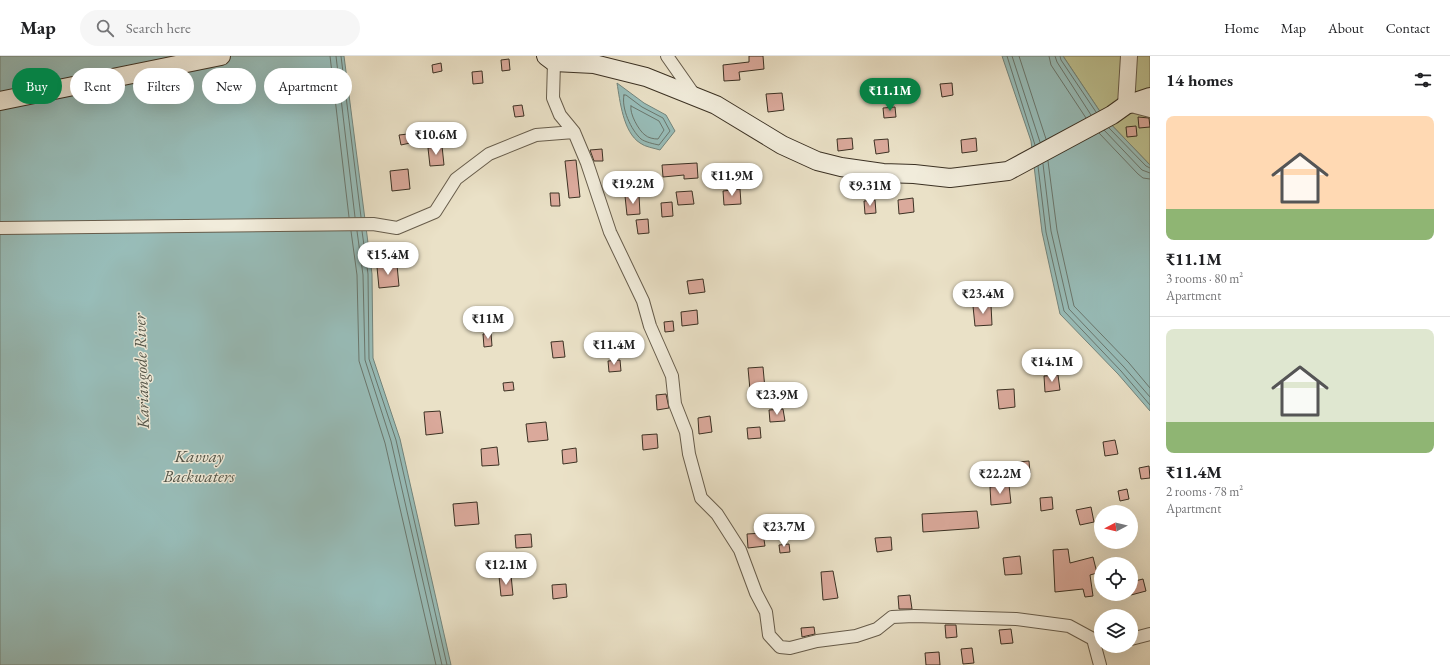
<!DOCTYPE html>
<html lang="en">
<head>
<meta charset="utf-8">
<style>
  body { margin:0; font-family:"EB Garamond",serif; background:#f6f6f6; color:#202124; height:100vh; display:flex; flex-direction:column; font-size:15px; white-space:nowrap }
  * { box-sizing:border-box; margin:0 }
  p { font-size:13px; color:#757577 }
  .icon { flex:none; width:22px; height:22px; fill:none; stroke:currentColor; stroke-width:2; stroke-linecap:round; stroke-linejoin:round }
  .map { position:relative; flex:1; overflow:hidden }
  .panel { display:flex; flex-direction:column; background:#fff; width:300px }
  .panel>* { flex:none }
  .banner { position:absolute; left:12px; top:12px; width:380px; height:36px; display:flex; gap:8px }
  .needle { width:26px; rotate:263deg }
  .controls { position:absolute; left:1094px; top:449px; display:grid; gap:8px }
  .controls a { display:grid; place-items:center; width:44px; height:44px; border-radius:50%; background:#fff; box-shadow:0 4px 16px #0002; font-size:20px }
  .price { position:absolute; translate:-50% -34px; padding:0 9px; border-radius:14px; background:#fff; color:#222; font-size:13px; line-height:26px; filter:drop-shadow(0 1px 2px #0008) }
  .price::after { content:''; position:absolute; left:50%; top:24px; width:12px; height:9px; margin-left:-6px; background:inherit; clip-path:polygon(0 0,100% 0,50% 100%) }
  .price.on { background:#0b8043; color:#fff }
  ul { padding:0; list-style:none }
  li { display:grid; align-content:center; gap:8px; height:212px; padding:0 16px }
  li+li { border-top:1px solid #e0e0e0 }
  li span { display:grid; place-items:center; height:124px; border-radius:8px; color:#555 }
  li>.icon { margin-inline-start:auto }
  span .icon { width:72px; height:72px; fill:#fffc; stroke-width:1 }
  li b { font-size:17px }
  h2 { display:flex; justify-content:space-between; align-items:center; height:48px; padding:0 16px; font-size:17px }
  .pill { padding:0 14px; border-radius:18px; background:#fff; box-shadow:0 4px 16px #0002; font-size:14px; line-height:36px }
  .pill.on { background:#0b8043; color:#fff }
  header { display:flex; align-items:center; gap:24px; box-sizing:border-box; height:56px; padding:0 20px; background:#fff; border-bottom:1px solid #e0e0e0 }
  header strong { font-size:19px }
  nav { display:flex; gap:22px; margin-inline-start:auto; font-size:14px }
  .search { width:280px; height:36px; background:#f6f6f6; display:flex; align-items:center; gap:10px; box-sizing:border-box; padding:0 14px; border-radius:22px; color:#757577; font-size:15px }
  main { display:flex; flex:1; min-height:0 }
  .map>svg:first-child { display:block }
  .green { fill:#bdc191; stroke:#7c795a }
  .water { fill:#98bdb9; stroke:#73857d }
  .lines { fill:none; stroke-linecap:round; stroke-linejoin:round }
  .shore { stroke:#6a776e; stroke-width:1 }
  .building { fill:#daa99b; stroke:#3b3123 }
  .minor-casing { stroke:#675d4c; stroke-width:14 }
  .tertiary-casing { stroke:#675d4c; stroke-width:18 }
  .secondary-casing { stroke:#3b3123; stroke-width:20 }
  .minor { stroke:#f1ecdb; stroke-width:12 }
  .tertiary { stroke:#f1ecdb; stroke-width:16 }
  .secondary { stroke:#f1ecdb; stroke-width:18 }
  .labels { text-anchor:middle; stroke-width:3; stroke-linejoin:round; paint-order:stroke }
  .water-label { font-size:17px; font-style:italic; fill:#525448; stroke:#f1ecdb }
</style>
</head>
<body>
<header>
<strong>Map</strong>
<div class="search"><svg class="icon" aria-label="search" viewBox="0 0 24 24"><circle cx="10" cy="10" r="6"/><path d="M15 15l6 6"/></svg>Search here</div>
<nav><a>Home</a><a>Map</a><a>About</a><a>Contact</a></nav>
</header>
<main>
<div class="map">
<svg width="1150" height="609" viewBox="0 0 1150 609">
  <rect width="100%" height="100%" fill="#eae1c7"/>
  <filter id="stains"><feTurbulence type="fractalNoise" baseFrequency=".005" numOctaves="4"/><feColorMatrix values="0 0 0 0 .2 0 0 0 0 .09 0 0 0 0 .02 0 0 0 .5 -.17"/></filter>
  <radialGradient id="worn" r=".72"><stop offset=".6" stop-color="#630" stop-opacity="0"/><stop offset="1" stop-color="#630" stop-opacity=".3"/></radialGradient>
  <path class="green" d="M1063 0H1150V109L1103 60Z"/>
  <path class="water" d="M0 0H344L372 218 373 302 400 383 451 609H0Z
    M1002 0H1063L1103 60 1150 109V355L1118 318 1060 258 1042 176 1031 85Z
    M617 27 644 47 666 59 675 75 660 94C654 92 645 91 640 87 623 76 620 45 617 27Z"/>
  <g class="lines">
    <path class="shore" d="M330 0 349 161
      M336 0 355 161
      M341 0 361 161
      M1007 0 1035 89
      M1012 0 1040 86
      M1019 0 1046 83
      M1049 0 1051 9 1086 62
      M1055 0 1057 6 1091 59
      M1060 0 1061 4 1096 56
      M624 39H626L642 51 663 62 670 75 659 89C654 88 645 86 641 83 631 74 621 52 624 39Z
      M631 50 659 65 664 74 658 83C654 83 648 82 645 79 639 75 629 57 631 50Z
      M1109 72 1146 110 1150 112
      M1104 74 1142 114 1150 117
      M1099 77 1138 118 1143 122 1150 123
      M1048 105 1057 174 1074 250 1129 307 1150 332
      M1043 108 1051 175 1069 253 1124 311 1150 341
      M1038 110 1046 176 1064 255 1121 315 1150 349
      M351 175 357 219 359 305 385 387 436 609
      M357 175 363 219 365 304 391 385 442 609
      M362 175 368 218 369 303 396 384 447 609"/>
  </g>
  <path class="building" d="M749 0H763L764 13 739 16 740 24 724 25 723 9 749 6Z
    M509 3 510 14 502 15 501 4Z
    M441 7 442 15 433 17 432 9Z
    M482 15 483 27 473 28 472 16Z
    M952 27 953 39 942 41 940 28Z
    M782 37 784 54 768 56 766 38Z
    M522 49 524 60 515 61 513 50Z
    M895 51 896 61 884 62 883 52Z
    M1138 61 1149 62 1150 71 1139 72Z
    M1136 70 1137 80 1127 81 1126 71Z
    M408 78 410 87 401 89 399 79Z
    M852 82 853 93 838 95 837 83Z
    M976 82 977 95 962 97 961 84Z
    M888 83 889 96 876 98 874 84Z
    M442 90 444 109 430 110 428 92Z
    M602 93 603 105H594L590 94Z
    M576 104 580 141 569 142 565 105Z
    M697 107 698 122 684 123V119L663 121 662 109Z
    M408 113 410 133 392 135 390 115Z
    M740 133 741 148 724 149 723 135Z
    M692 135 694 148 678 149 676 136Z
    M550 137H559L560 150H551Z
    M639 139 640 158 627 159 625 140Z
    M913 142 914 156 899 158 898 144Z
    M875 144 876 157 865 158 864 145Z
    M672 146 673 160 662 161 661 147Z
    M648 163 649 177 638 178 636 164Z
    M397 209 399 230 379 232 377 211Z
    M703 223 705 236 689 238 687 225Z
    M991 249 992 269 975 270 973 250Z
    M697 254 698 268 682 270 681 256Z
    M673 265 674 275 665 276 664 266Z
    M491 277 492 290 484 291 483 278Z
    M563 285 565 301 553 302 551 286Z
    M620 304 621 315 609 316 608 305Z
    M763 311 765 333 750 334 748 312Z
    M1058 319 1060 334 1045 336 1044 320Z
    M513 326 514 334 504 335 503 327Z
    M1014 333 1015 351 999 353 997 334Z
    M666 338 669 352 657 354 656 339Z
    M783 353 785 365 770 366 769 354Z
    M440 355 443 377 426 379 424 356Z
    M710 360 712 376 699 378 698 362Z
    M546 366 548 384 528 386 526 368Z
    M760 371 761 382 748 383 747 372Z
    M657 378 658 392 643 394 642 379Z
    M1115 384 1118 398 1105 400 1103 386Z
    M497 391 499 409 482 410 481 393Z
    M576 392 577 406 563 408 562 394Z
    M1029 405 1030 417 1019 418 1018 406Z
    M1149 410 1150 422 1141 423 1139 412Z
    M1009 429 1011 447 991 449 990 431Z
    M1127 433 1129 443 1120 445 1118 435Z
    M1052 441 1053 453 1041 455 1040 442Z
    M477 446 479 468 455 470 453 448Z
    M1091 451 1094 466 1080 469 1076 454Z
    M977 455 979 472 923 476 922 458Z
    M763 477 765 490 748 492 747 478Z
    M531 478 532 491 516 492 515 479Z
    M891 481 892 494 877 496 875 482Z
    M789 488 790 496 780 497 779 489Z
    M1068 493 1070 507 1093 501 1097 517 1090 519 1093 540 1085 541 1083 533 1055 536 1053 494Z
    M1020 500 1022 518 1005 519 1003 502Z
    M833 515 838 542 823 544 821 516Z
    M511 519 513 539 501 540 499 520Z
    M1143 523 1146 535 1131 539V526Z
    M566 528 567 541 553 543 552 529Z
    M910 539 912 553H899L898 540Z
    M945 569H956L957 581 946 582Z
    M814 571 815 578 802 581 801 572Z
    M1011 573 1013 587 1001 588 999 574Z
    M972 592 974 607 963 608 961 593Z
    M939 596 940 609H926L925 597Z"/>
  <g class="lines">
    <g class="minor-casing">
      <path id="minor" d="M667 0 695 40
        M554 6 553 42 560 59 574 76 587 107 610 176 643 245 650 270 672 320 675 348 686 376 689 398 701 442 717 458 740 494 756 537 766 556 769 579 780 591 790 592 817 585 856 580 877 573 892 561 914 560 1016 563 1069 570 1093 583 1101 584
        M1127 49 1150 55
        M0 172 373 168 397 172 435 156 456 123 489 98 536 79 574 76
        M1093 583 1100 609
        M1131 583 1150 578"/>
    </g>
    <g class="tertiary-casing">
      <path id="tertiary" d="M1126 49 1129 0"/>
    </g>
    <g class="secondary-casing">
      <path id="secondary" d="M546 0 554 6 594 8 646 21 716 49 782 89 817 105 841 111 883 117 914 118 950 122 1008 115 1112 59 1126 49 1150 41
        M0 45 221 0"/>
    </g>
    <use href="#minor" class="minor"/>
    <use href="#tertiary" class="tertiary"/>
    <use href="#secondary" class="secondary"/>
  </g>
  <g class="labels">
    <g class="water-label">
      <text transform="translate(141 315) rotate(-92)" y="6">Kariangode River</text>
      <text x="199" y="406">Kavvay<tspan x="199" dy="20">Backwaters</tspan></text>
    </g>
  </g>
  <rect width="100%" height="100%" filter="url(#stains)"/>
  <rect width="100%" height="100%" fill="url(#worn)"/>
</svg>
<div class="controls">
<a><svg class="needle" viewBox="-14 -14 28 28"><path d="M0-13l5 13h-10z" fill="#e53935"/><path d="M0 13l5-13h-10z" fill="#757577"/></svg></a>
<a><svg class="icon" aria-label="locate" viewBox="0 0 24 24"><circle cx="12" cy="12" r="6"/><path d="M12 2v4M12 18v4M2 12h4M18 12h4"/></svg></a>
<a><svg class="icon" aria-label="layers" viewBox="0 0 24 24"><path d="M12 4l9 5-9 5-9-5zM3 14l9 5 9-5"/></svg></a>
</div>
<b class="price on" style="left:890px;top:56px">₹11.1M</b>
<b class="price" style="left:436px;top:100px">₹10.6M</b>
<b class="price" style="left:732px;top:141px">₹11.9M</b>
<b class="price" style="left:633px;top:149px">₹19.2M</b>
<b class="price" style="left:870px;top:151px">₹9.31M</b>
<b class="price" style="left:388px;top:220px">₹15.4M</b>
<b class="price" style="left:983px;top:259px">₹23.4M</b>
<b class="price" style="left:488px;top:284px">₹11M</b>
<b class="price" style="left:614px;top:310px">₹11.4M</b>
<b class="price" style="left:1052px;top:327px">₹14.1M</b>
<b class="price" style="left:777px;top:360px">₹23.9M</b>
<b class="price" style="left:1000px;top:439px">₹22.2M</b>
<b class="price" style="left:784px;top:492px">₹23.7M</b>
<b class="price" style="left:506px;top:530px">₹12.1M</b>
<div class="banner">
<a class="pill on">Buy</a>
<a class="pill">Rent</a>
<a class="pill">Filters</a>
<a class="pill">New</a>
<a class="pill">Apartment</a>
</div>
</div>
<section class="panel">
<h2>14 homes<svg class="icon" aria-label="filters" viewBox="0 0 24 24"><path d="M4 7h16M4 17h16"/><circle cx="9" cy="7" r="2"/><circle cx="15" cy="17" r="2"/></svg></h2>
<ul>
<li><span style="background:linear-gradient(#ffd9b3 75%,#8fb573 0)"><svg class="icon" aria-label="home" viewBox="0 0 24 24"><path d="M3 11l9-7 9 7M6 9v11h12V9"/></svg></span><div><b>₹11.1M</b><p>3 rooms · 80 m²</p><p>Apartment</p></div></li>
<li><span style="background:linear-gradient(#dfe7d0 75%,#8fb573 0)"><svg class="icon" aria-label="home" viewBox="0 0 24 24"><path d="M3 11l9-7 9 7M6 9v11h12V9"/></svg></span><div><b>₹11.4M</b><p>2 rooms · 78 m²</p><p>Apartment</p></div></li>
</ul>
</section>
</main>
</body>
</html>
